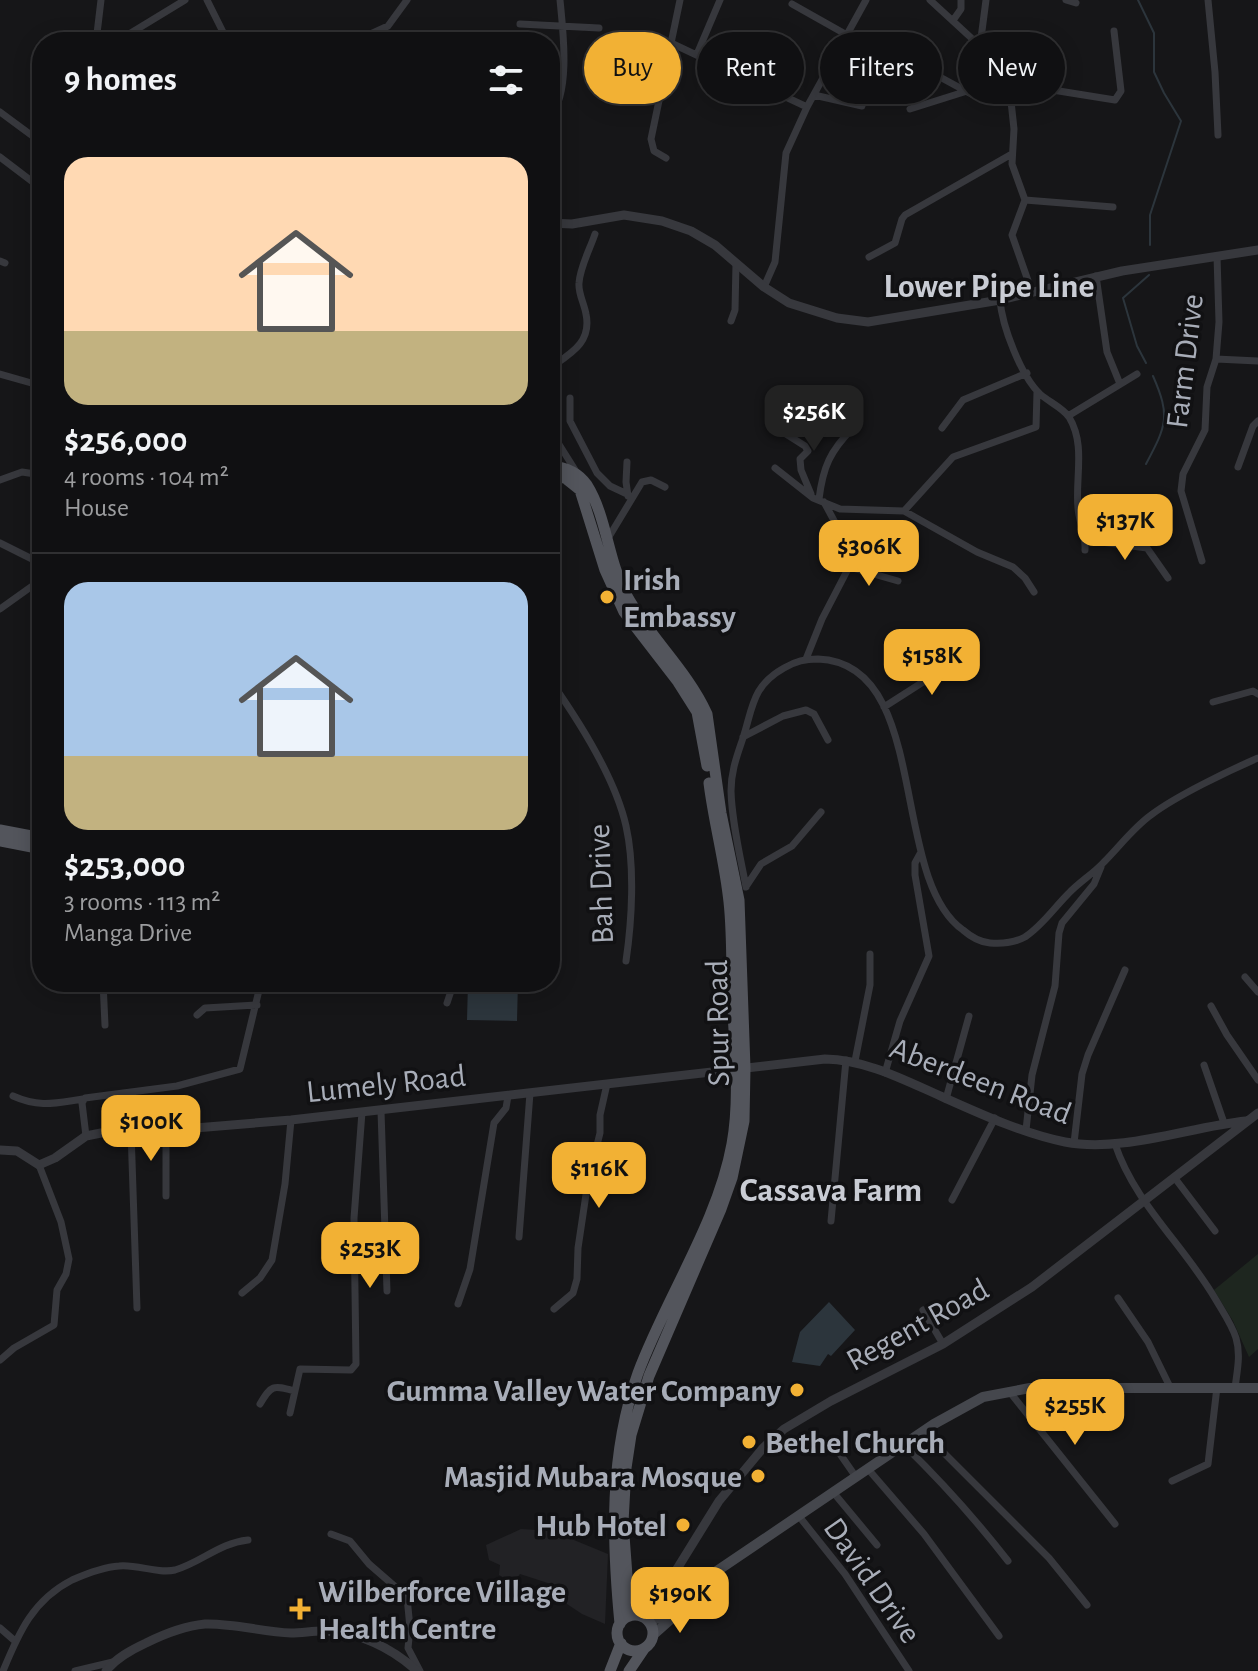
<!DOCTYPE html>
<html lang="en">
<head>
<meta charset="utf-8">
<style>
  body { margin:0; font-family:"Alegreya Sans",sans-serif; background:#1e1e20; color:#f1f3f6; height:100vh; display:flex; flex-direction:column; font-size:30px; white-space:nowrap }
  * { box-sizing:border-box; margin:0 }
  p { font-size:26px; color:#9c9d9f }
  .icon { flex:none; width:44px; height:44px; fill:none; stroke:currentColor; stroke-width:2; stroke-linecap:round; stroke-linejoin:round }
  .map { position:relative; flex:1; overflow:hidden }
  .side { position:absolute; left:32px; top:32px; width:528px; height:960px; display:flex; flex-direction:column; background:#101012; border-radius:32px; box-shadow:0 4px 20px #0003,0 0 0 2px #303032 }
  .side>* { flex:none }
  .guide { position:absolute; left:584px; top:32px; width:554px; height:72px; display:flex; gap:16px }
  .price { position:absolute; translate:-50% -68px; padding:0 18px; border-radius:16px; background:#f2b134; color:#111; font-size:26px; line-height:52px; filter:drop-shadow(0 2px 4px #0008) }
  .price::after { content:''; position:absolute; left:50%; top:48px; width:24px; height:18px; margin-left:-12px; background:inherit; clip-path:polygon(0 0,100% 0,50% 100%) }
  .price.on { background:#222; color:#fff }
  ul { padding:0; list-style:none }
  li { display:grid; align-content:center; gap:16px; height:424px; padding:0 32px }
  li+li { border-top:2px solid #303032 }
  li span { display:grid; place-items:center; height:248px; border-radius:24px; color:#555 }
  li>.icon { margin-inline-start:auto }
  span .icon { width:144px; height:144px; fill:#fffc; stroke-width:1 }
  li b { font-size:34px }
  h2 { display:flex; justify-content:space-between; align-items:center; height:96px; padding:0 32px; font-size:34px }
  .chip { padding:0 28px; border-radius:36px; background:#101012; box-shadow:0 4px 20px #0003,0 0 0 2px #303032; font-size:28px; line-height:72px }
  .chip.on { background:#f2b134; color:#111 }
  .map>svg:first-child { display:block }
  .built { fill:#222225 }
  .green { fill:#1e261f }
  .water { fill:#2c353c }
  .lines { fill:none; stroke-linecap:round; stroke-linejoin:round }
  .stream { stroke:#2c353c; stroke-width:2 }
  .minor { stroke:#37383d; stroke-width:7 }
  .tertiary { stroke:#37383d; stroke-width:9 }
  .secondary { stroke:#45474d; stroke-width:10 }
  .primary { stroke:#53555c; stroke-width:11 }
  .poi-dot { fill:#f2b134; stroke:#111113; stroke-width:3 }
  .labels { text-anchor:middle; stroke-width:7; stroke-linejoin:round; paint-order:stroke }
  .street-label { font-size:32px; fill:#a8adb8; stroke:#111113 }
  .poi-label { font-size:32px; font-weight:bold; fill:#a8adb8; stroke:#111113; text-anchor:start }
  .neighbourhood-label { font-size:34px; font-weight:bold; fill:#c9ccd4; stroke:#111113 }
</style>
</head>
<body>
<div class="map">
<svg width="1258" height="1671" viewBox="0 0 1258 1671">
  <rect width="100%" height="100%" fill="#161618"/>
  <path class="built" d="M521 1529 552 1531 608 1554 605 1624 582 1614 567 1604 554 1585 520 1574 513 1583 499 1575 500 1565 489 1560 486 1545Z"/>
  <path class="green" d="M1258 1254V1349L1249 1357 1233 1321 1214 1290Z"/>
  <path class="water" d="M468 982H518L517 1021 467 1020Z
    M829 1302 855 1330 831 1356 828 1354 820 1366 792 1362 800 1332Z"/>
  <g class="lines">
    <path class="stream" d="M1138 0 1154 33V72L1164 93 1181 121 1150 215V245
      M1146 363 1137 346 1123 298 1149 275
      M1146 464C1166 426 1171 417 1153 376"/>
    <path class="minor" d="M207 0 228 42
      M930 0 980 46 1009 83 1014 129 1012 164 1025 200 1012 235 1032 292
      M1066 0 1076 3
      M1208 0 1215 72 1218 135
      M792 4 847 35
      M954 19 961 9V0
      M520 24 599 28
      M96 42 101 0
      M116 42 185 0
      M353 42 388 26 407 0
      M671 43 807 107
      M980 46 986 0
      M697 54 720 0
      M905 58 973 95 1009 87
      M1009 83 1115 100 1121 91 1114 31
      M814 95 862 106
      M910 109 964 92
      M0 112 42 143
      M550 117C571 92 563 31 560 0
      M0 157 42 189
      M666 158 654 151 651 139 680 0
      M1025 200 1113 207
      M869 257 895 243 902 219 905 215 1010 155
      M0 261 5 263
      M1096 276 1107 352 1120 384
      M764 287 775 262 786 153 807 107 866 0
      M1000 300C1002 326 1021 376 1040 394 1049 402 1063 408 1069 417 1086 445 1075 478 1078 508 1079 523 1086 534 1085 550
      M731 321 735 310 736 263
      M1216 359 1258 361
      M550 368C570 354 592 343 586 314 584 303 578 293 579 283 580 267 590 249 595 234
      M0 374 42 386
      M570 398V421L597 473 610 486 627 494
      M1068 416 1137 374
      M942 428 963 400 1027 373
      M550 430 577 473
      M786 434 805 446 808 451 800 459 801 470 811 494
      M627 462 626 482 628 496
      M553 466 555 439
      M1238 467 1253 426 1258 421
      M775 468 813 498 840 509 904 511 977 552 1013 567 1025 578 1034 592
      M0 480 22 472 42 475
      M819 499C823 467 830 451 853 428
      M904 511 953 457 1036 427 1037 392
      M607 540 642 482 651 480 665 487
      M1086 540 1147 548 1168 578
      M0 543 42 564
      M1202 561 1181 491 1183 474 1205 430 1207 387 1216 359 1219 322 1217 256
      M849 567 898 581
      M0 609 42 579
      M806 659 822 619 849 567 838 528 824 502
      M550 680C579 721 615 777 626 826 635 866 632 920 626 961
      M1213 702 1253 691 1258 694
      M884 707 962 657
      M743 737 783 716 806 710 814 714 828 740
      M550 852H552
      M747 885 761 864 792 846 821 812
      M746 887C740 855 732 823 731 791 731 771 737 756 743 738 753 707 752 686 784 668 796 661 805 659 818 659 932 663 888 877 963 930 971 937 979 942 990 943 1002 944 1014 943 1025 937 1042 926 1054 908 1068 894 1079 882 1093 874 1104 862 1120 846 1133 828 1151 815 1176 796 1228 771 1258 758
      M1245 977 1258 992
      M103 982 105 1025
      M447 1003 454 982
      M1211 1006 1227 1035 1258 1080
      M197 1015 205 1008 257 1005
      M855 1061 870 985V954
      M1204 1065 1224 1123
      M885 1073 900 1021 929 956 915 875V863L921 852
      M13 1096C40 1108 55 1103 83 1099
      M946 1099 969 1016
      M381 1111 387 1291
      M1026 1130 1032 1075 1055 986 1059 933 1062 923 1094 884 1101 867
      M131 1131 137 1308
      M86 1136 82 1103 85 1098 177 1086 240 1069 261 982
      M1074 1143 1082 1074 1088 1055 1125 970
      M1115 1144C1135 1204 1184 1245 1216 1300 1223 1312 1232 1325 1236 1338 1241 1355 1237 1371 1235 1388
      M1174 1177 1215 1231
      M166 1196V1130
      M952 1200 995 1118
      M831 1221 846 1060
      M519 1237 530 1093
      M242 1293 260 1278 272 1260 285 1184 291 1120
      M1118 1298 1148 1342 1170 1387
      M458 1304 470 1269 494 1123 506 1108 508 1096
      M554 1309 573 1293 577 1279 578 1248 588 1181 600 1133V1115L607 1084
      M923 1310 943 1344
      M0 1360 14 1348 54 1325 57 1290 66 1274 69 1259 61 1222 39 1165
      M1009 1391 1115 1524
      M260 1404C271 1385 273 1385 294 1391
      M290 1413 300 1369 351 1370 356 1364 354 1218 362 1112
      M922 1431 1049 1558 1087 1605
      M833 1444 856 1477
      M904 1445C941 1481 976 1520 1008 1561
      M868 1469 924 1534 999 1636
      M1172 1481 1208 1464 1217 1387
      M833 1492 877 1545
      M798 1515 845 1574 909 1671
      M331 1534 350 1541 369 1564 407 1597 410 1628 408 1648 420 1671
      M0 1628 15 1641
      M3 1671C19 1632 33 1600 72 1580 88 1573 103 1567 119 1566 137 1564 158 1574 175 1570 202 1562 219 1543 248 1540
      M75 1671 113 1662"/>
    <path class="tertiary" d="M550 223 572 224 624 215 662 221 691 231 715 245 764 287 789 303 837 318 868 322 1000 300 1122 271 1258 250
      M0 1150 17 1151 39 1165 55 1158 86 1136 101 1133 183 1129 291 1120 825 1059C868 1060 906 1081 945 1098 983 1115 1025 1134 1065 1142 1122 1153 1189 1127 1246 1121
      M646 1619 719 1501 763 1448 784 1429 831 1401 943 1344 1032 1287 1258 1113
      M106 1671C116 1658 131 1650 146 1643 164 1634 185 1626 205 1624 233 1623 263 1632 291 1633 302 1633 312 1631 322 1631 358 1631 392 1648 417 1671"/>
    <path class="secondary" d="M649 1622 674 1611
      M653 1635 671 1619 674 1611 708 1577 934 1424 983 1397 1030 1388H1258"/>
    <path class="primary" d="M550 466C565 467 578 472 587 485 607 517 608 562 627 596 650 638 687 670 707 714L721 813 739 900 745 1068 744 1121 732 1178 721 1209 649 1376 631 1435 626 1468 623 1522 630 1616
      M550 476 565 478 580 490 605 570 624 612 678 682 697 712 707 766
      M0 830 42 838
      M0 841 42 849
      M617 1633a18 18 0 1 1 36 0a18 18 0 1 1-36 0Z
      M620 1624C612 1540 609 1454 638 1373 666 1298 718 1222 732 1144 740 1100 735 1055 733 1011 731 975 733 938 729 902 725 862 714 823 709 783
      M610 1671 621 1643
      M629 1671 644 1649"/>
  </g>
  <g class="poi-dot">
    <circle cx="607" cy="597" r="8"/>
    <circle cx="797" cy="1390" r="8"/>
    <circle cx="749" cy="1442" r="8"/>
    <circle cx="758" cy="1476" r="8"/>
    <circle cx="683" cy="1525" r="8"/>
    <path d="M296 1597h8v8h8v8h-8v8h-8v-8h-8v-8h8z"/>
  </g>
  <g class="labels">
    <g class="street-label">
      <text transform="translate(1184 361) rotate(-83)" y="11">Farm Drive</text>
      <text transform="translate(600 884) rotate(-92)" y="11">Bah Drive</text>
      <text transform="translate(717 1023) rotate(-91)" y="11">Spur Road</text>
      <text transform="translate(981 1080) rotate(21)" y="11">Aberdeen Road</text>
      <text transform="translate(386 1083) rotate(-6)" y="11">Lumely Road</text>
      <text transform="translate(917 1324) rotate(-29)" y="11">Regent Road</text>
      <text transform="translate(873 1580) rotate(55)" y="11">David Drive</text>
    </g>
    <g class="poi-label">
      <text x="623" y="590">Irish<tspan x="623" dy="37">Embassy</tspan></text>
      <text x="781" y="1401" text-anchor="end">Gumma Valley Water Company</text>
      <text x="765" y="1453">Bethel Church</text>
      <text x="742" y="1487" text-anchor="end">Masjid Mubara Mosque</text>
      <text x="667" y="1536" text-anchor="end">Hub Hotel</text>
      <text x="318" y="1602">Wilberforce Village<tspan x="318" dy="37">Health Centre</tspan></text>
    </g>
    <g class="neighbourhood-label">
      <text x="989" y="297">Lower Pipe Line</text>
      <text x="831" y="1201">Cassava Farm</text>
    </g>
  </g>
</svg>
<b class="price on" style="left:814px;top:453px">$256K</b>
<b class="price" style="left:1125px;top:562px">$137K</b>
<b class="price" style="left:869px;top:588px">$306K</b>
<b class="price" style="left:932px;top:697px">$158K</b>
<b class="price" style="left:151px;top:1163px">$100K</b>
<b class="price" style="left:599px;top:1210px">$116K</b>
<b class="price" style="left:370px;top:1290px">$253K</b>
<b class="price" style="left:1075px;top:1447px">$255K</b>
<b class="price" style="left:680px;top:1635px">$190K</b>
<div class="guide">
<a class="chip on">Buy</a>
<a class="chip">Rent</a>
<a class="chip">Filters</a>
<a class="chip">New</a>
</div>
<section class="side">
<h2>9 homes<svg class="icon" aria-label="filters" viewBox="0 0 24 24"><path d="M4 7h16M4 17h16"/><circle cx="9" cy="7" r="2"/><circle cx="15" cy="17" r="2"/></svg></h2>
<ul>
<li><span style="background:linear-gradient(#ffd9b3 70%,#c2b280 0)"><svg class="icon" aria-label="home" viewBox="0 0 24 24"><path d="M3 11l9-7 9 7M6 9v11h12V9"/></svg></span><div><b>$256,000</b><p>4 rooms · 104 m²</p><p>House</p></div></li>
<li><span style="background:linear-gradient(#a9c7e8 70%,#c2b280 0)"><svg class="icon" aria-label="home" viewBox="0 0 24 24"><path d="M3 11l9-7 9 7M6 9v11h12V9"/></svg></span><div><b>$253,000</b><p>3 rooms · 113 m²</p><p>Manga Drive</p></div></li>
</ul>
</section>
</div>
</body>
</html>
